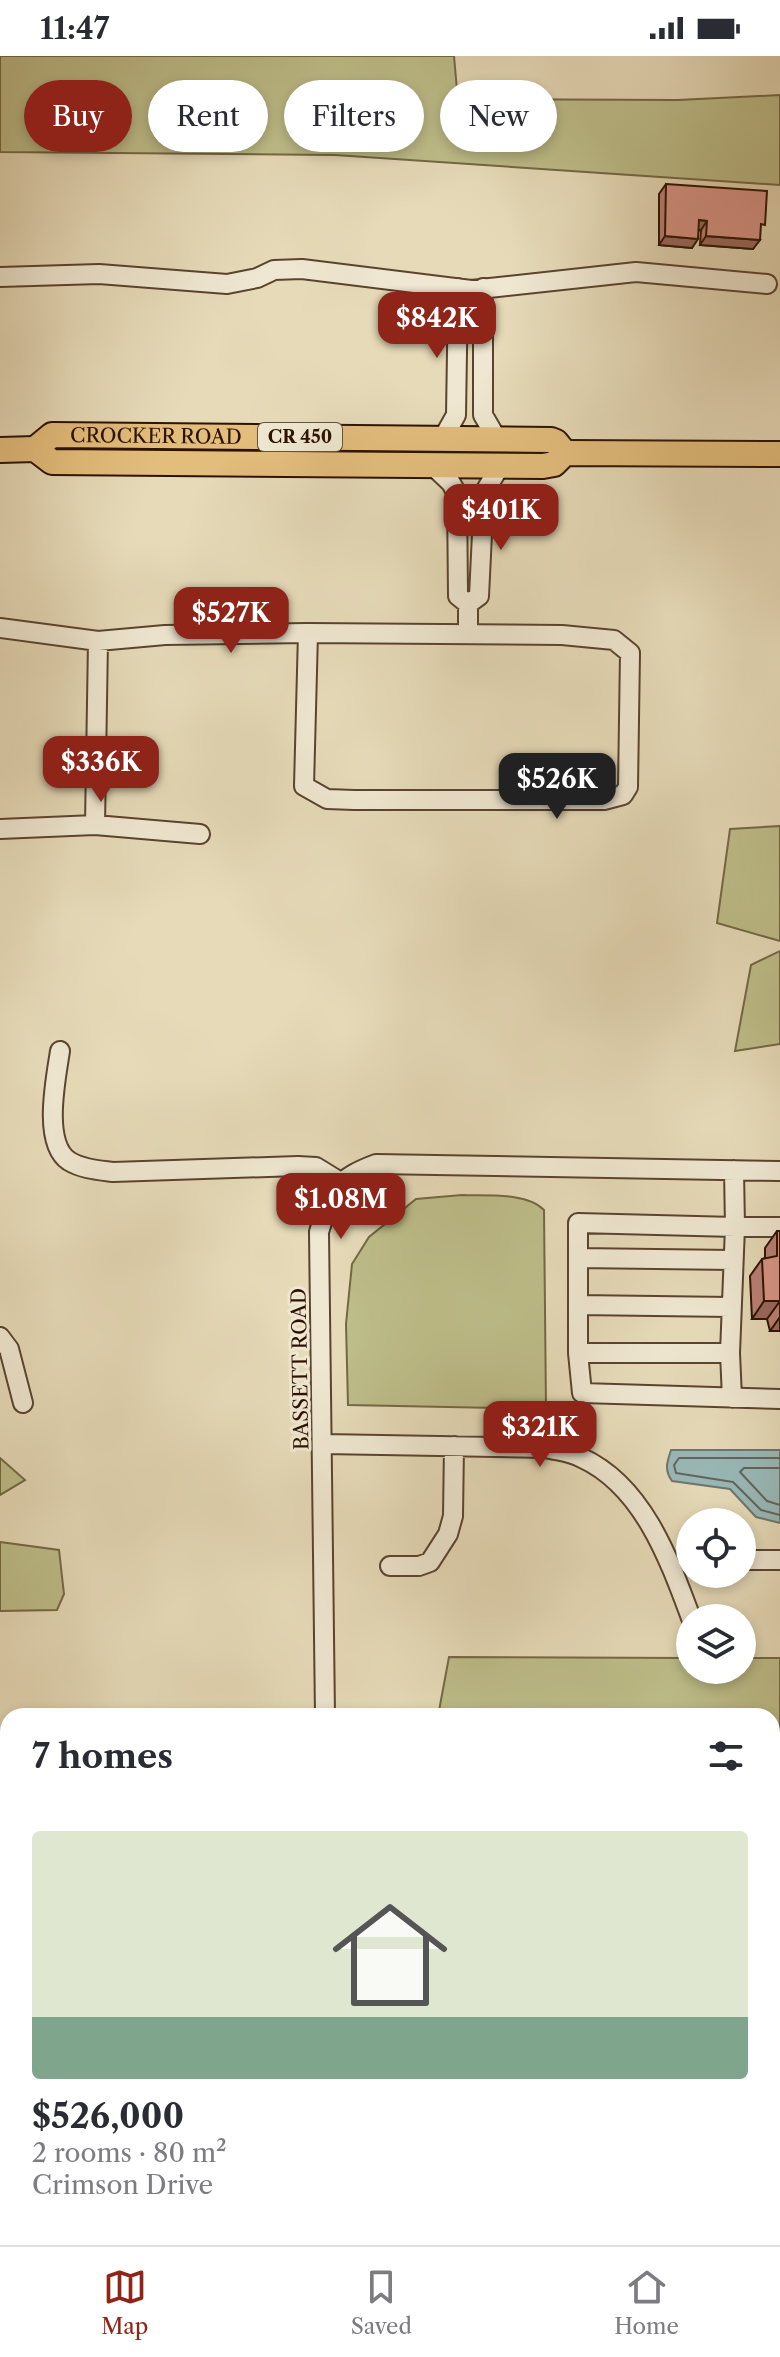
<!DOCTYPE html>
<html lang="en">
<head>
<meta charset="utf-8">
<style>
  body { margin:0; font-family:"Libre Caslon Text",serif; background:#f7f7f7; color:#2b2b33; height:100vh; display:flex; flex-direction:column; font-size:30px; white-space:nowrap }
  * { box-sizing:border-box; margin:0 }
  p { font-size:26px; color:#7c7c81 }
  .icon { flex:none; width:44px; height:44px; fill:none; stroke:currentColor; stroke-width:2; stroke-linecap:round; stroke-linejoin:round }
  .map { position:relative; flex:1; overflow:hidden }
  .details { position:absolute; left:0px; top:1652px; width:780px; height:538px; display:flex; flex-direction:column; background:#fff; border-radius:24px 24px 0 0; box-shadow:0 4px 12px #0003 }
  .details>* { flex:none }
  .guide { position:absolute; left:24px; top:24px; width:732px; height:72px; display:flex; gap:16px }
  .fabs { position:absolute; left:676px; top:1452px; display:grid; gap:16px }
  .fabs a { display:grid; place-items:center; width:80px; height:80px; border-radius:50%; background:#fff; box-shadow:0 4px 12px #0003; font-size:40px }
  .price { position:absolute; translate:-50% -68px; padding:0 18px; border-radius:16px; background:#8f2418; color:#fff; font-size:26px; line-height:52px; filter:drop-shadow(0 2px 4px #0008) }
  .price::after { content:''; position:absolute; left:50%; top:48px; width:24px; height:18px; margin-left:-12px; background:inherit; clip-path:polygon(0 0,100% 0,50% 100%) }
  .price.on { background:#222; color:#fff }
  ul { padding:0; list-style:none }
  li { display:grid; align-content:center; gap:16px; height:424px; padding:0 32px }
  li span { display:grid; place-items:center; height:248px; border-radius:8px; color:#555 }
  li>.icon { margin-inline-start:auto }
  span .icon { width:144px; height:144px; fill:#fffc; stroke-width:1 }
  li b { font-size:34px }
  h2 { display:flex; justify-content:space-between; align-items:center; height:96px; padding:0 32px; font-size:34px }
  .pill { padding:0 28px; border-radius:36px; background:#fff; box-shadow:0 4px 12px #0003; font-size:28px; line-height:72px }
  .pill.on { background:#8f2418; color:#fff }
  .status { display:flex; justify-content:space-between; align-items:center; height:56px; padding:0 40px; background:#fff; direction:ltr }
  .status svg { height:22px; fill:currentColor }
  .tabs { display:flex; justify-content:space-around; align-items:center; height:112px; border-top:2px solid #e1e1e2; background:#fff; font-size:22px; color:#7c7c81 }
  .tabs a { display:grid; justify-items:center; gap:4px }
  .tabs .on { color:#8f2418 }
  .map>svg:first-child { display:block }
  .green { fill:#bdbd89; stroke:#746844; stroke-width:2 }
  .water { fill:#99b8b7; stroke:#6d766e; stroke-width:2 }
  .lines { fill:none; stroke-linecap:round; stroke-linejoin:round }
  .shore { stroke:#62655c; stroke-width:2 }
  .minor-casing { stroke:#5a442e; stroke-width:22 }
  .major-casing { stroke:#2c1200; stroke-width:28 }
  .minor { stroke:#efe7d1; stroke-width:18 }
  .major { stroke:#e3bd7c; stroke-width:24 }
  .wall { fill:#bb8076; stroke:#2c1200; stroke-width:2 }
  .shaded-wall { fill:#996860; stroke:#2c1200; stroke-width:2 }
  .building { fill:#da9589; stroke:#2c1200; stroke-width:2 }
  .labels { text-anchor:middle; stroke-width:6; stroke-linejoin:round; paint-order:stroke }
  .shield { fill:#efe7d1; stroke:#66523f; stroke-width:2 }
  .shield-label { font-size:18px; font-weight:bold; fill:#2c1200 }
  .street-label { font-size:20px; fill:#2c1200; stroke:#efe7d1 }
</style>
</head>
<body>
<div class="status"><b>11:47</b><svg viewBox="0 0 49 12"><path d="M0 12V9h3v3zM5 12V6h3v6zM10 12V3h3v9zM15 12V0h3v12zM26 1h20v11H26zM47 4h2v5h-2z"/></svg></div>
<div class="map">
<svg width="780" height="2189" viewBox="0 0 780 2189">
  <rect width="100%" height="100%" fill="#e6dab8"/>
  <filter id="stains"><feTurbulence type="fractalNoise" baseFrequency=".0025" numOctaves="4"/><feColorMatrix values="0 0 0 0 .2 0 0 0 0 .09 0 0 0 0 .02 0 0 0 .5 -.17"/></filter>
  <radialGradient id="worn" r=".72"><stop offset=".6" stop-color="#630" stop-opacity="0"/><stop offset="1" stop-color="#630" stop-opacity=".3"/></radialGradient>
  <path class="green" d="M0 0H454L457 34 478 43 678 44 780 39V129L335 99 0 96Z
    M780 770V885L717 867 730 773Z
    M780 895V988L735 995 751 909Z
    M462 1139C485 1140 528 1136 544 1154L546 1353 348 1349 346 1268 352 1208 369 1181 416 1143Z
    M0 1402 25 1424 0 1439Z
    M0 1486 59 1494 64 1538 57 1554 0 1555Z
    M449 1601 690 1602V1614H742V1602H780V1687L772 1686V1660H438Z
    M8 1760 2 1876 8 1878V1909L0 1912V1761Z"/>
  <path class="water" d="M671 1394H780V1467L756 1461 730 1433 672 1425C664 1414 667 1406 671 1394Z"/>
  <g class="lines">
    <path class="shore" d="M780 1402H679L674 1409 676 1417 733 1426 761 1454 780 1459
      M780 1412H744L740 1416 767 1445 780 1449"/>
    <g class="minor-casing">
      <path id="minor" d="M0 221 99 218 227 228 257 222 274 214 302 213 471 234 636 216 767 228
        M483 232V359L497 383
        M443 382 456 359 458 232
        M432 409 451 427 457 438 458 540 468 548V577
        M468 548 479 540 484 437 500 410
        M0 572 98 585 165 579 308 577 562 579 614 584 630 597 628 731 623 739 604 744H354L327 743 304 730 308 577
        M95 769 98 585
        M0 773 95 769 200 778
        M60 995C56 1022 42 1087 69 1105 82 1113 98 1114 113 1116L298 1110 316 1111 342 1127
        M734 1114 735 1171 578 1167V1297L582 1337 780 1343
        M578 1202 733 1204
        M578 1249 731 1251
        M0 1281 9 1293 23 1347
        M578 1297H730
        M732 1342 730 1297 735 1171H780
        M324 1388 546 1392C558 1395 571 1396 582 1402 643 1430 669 1503 691 1562
        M742 1504H780
        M390 1510H419L430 1506 448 1478 453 1460 454 1390
        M325 1660 319 1176C332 1134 334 1124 376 1108L780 1115
        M772 1803 780 1804
        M772 2115 780 2116
        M327 2189V2182
        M713 2189V2182"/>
    </g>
    <g class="major-casing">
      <g id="major">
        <path id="s1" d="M35 393 52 379 551 384 556 386 565 397"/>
        <path d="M0 394 35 393 52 406 543 410 554 408 565 397 780 398"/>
      </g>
    </g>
    <use href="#minor" class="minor"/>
    <use href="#major" class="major"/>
  </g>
  <path class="wall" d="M666 128 760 175 753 193 700 189 701 174H699L692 192 659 189V138Z
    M777 1175H780V1275H770L767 1263H752L750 1220 762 1203 765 1202V1192Z"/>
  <path class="shaded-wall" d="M699 164 707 165 701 174 693 173Z
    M665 180 698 183 692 192 659 189Z
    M706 180 760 184 753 193 700 189Z
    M764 1245H780L767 1263H752Z
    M780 1261V1275H770Z"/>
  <path class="building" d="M666 128 767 135 765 169 761 168 760 184 706 180 707 165 699 164 698 183 665 180Z
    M777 1175H780V1247V1245H764L762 1203 777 1200Z"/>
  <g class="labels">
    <rect class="shield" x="258" y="367" width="84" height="28" rx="6"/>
    <g class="shield-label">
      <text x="300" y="387">CR 450</text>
    </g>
    <g class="street-label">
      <text dy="7" stroke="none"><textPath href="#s1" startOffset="126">CROCKER ROAD</textPath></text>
      <text transform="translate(300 1313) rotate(-91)" y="7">BASSETT ROAD</text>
    </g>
  </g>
  <rect width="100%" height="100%" filter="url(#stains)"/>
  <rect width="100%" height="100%" fill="url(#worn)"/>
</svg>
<div class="fabs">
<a><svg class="icon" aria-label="locate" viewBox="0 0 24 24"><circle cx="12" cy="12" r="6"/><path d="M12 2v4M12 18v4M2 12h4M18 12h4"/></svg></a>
<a><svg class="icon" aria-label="layers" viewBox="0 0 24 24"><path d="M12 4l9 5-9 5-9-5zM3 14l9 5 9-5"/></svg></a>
</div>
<b class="price" style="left:437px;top:304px">$842K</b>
<b class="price" style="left:501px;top:496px">$401K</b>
<b class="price" style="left:231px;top:599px">$527K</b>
<b class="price" style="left:101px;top:748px">$336K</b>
<b class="price on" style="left:557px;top:765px">$526K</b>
<b class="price" style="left:341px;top:1185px">$1.08M</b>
<b class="price" style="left:540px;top:1413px">$321K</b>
<div class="guide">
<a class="pill on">Buy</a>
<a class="pill">Rent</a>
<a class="pill">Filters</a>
<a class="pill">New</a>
</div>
<section class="details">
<h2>7 homes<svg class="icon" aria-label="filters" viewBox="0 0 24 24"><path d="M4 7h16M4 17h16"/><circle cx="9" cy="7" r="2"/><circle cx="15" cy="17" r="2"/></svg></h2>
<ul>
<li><span style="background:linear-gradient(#dfe7d0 75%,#7fa58c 0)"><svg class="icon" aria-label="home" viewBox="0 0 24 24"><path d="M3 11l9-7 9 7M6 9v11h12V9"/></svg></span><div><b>$526,000</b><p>2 rooms · 80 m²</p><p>Crimson Drive</p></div></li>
</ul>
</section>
</div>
<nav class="tabs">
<a class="on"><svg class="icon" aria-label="map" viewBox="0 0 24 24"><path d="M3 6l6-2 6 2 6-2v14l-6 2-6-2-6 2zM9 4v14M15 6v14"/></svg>Map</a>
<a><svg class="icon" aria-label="saved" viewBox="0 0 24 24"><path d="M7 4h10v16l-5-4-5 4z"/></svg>Saved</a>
<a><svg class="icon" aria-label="home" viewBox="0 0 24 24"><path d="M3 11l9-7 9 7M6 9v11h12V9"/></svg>Home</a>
</nav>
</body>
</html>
